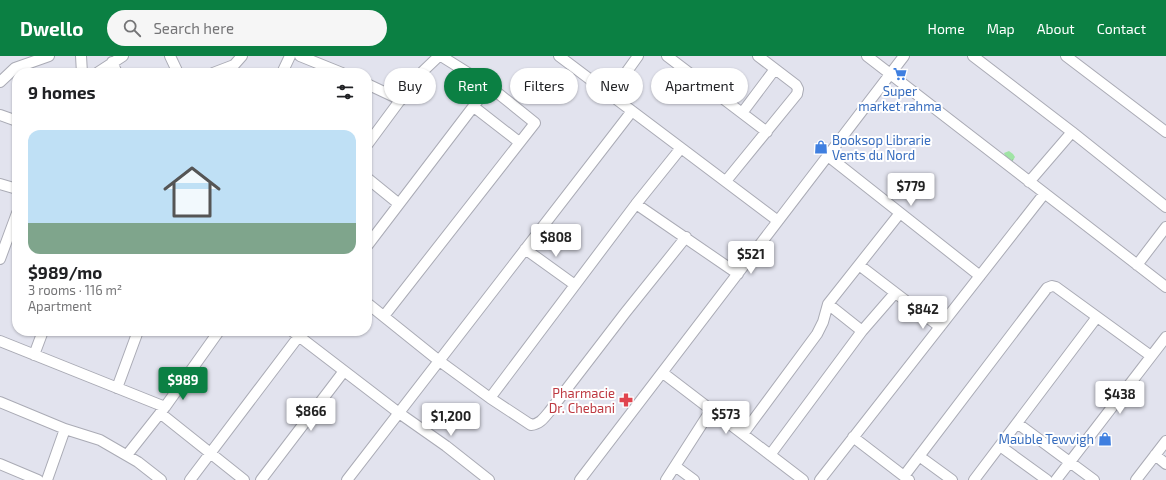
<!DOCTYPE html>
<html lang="en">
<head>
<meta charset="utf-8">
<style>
  body { margin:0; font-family:"Exo 2",sans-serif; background:#f6f6f6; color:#202124; height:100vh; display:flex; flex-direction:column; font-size:15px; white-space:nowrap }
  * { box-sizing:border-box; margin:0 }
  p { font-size:13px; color:#757577 }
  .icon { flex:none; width:22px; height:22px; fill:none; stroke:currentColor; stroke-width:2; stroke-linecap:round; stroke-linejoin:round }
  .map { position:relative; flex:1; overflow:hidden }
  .details { position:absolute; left:12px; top:12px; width:360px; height:268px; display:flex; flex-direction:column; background:#fff; border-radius:16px; box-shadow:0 1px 3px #0004 }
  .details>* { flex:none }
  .top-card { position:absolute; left:384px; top:12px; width:380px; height:36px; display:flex; gap:8px }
  .price { position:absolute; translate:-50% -34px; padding:0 9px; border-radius:4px; background:#fff; color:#222; font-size:13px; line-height:26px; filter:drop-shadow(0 1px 2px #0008) }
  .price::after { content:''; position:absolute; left:50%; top:24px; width:12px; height:9px; margin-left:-6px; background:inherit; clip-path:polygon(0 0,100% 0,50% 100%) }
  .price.active { background:#0b8043; color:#fff }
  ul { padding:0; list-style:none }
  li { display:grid; align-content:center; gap:8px; height:212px; padding:0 16px }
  li span { display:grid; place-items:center; height:124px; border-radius:12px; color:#555 }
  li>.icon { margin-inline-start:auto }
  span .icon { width:72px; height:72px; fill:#fffc; stroke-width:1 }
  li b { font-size:17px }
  h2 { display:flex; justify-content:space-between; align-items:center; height:48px; padding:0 16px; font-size:17px }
  .pill { padding:0 14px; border-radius:18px; background:#fff; box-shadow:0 1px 3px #0004; font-size:14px; line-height:36px }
  .pill.active { background:#0b8043; color:#fff }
  header { display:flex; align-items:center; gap:24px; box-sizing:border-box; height:56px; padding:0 20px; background:#0b8043; color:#fff }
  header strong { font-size:19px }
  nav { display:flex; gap:22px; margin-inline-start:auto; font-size:14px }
  .search { width:280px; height:36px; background:#f6f6f6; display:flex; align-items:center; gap:10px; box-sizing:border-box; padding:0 14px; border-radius:22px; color:#757577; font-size:15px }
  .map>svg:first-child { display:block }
  .grass { fill:url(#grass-tufts) }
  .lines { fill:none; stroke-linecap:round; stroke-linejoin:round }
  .minor-casing { stroke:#aaabb5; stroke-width:12 }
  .minor { stroke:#fff; stroke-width:10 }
  .labels { text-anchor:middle; stroke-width:4; stroke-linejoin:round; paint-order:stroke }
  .shop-label { font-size:13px; fill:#366cbe; stroke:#fff }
  .health-label { font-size:13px; fill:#be3a42; stroke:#fff; text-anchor:end }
</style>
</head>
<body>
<header>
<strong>Dwello</strong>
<div class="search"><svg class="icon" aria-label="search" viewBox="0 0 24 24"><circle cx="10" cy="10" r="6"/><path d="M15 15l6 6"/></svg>Search here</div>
<nav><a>Home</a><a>Map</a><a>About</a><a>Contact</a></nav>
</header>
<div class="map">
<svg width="1166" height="424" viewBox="0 0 1166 424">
  <defs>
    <pattern id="grass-tufts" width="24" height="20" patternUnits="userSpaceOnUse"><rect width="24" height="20" fill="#a0e4a5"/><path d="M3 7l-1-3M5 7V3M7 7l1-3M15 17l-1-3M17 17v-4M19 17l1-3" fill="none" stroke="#89c38e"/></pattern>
  </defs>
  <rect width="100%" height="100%" fill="#e2e3ee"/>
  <path class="grass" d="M1009 95 1013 98 1015 101 1012 106 1006 102 1004 97Z"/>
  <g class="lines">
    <g class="minor-casing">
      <path id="minor" d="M81 0 82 17
        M170 0 178 17
        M300 0 342 17
        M559 0 778 165
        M667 0 767 76
        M867 0 1166 231
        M973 0 1072 76
        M1066 0 1166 76
        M112 6 117 17
        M97 17 123 0
        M213 17 234 9 242 0
        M282 17 290 0
        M0 26 15 12 49 0
        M367 28 401 44
        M610 39 638 0
        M474 51 519 86
        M742 57 775 13
        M0 59 17 65
        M367 89 418 20 439 0
        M828 100 980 220
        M367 122 399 148
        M726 125 797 38 798 33 796 29 758 0
        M1029 126 1072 76 1166 151
        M0 128 17 133
        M636 148 738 218
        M367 190 489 30
        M525 193 575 229
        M0 203 17 157
        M859 209 940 271
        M1137 209 1166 171
        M367 247 438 304 490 342 531 369C540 368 544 362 549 356L625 257 686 181
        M828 248 862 275
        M384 260 535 67 489 30 441 0
        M292 275 399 357 446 390 489 424
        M0 285 165 351
        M34 299 43 275
        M663 317 803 424
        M117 332 138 275
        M490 342 636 148 681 92
        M0 346 65 373 100 384 138 406 161 424
        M160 357 244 424
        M1017 367 1094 424
        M743 378 817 278 823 266 828 248 900 157
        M853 381 909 424
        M1000 390 1047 424
        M127 399 165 351 219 275
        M770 399 862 275 895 237
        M1155 399 1166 408
        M919 400 952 424
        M0 408 38 424
        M675 410 694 424
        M904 420 1047 232 1052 230 1056 231 1151 300
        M47 424 65 373
        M190 424 302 276
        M261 424 344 315
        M347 424 632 55
        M580 424 904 0
        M666 424 711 354
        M820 424 1044 138
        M974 424 1097 261
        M1056 424 1166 281
        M1136 424 1166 385"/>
    </g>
    <use href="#minor" class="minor"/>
  </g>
  <defs>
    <g id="supermarket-bare" transform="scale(1.08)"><path d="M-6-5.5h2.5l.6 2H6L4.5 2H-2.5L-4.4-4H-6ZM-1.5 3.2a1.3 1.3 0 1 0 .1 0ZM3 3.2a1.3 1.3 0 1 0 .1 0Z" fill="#3f7fe0" stroke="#fff" stroke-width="2.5" paint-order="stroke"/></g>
    <g id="shop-bare" transform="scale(1.08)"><path d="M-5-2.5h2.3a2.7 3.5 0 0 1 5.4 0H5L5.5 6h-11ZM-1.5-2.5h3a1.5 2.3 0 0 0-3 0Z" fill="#3f7fe0" stroke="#fff" stroke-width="2.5" paint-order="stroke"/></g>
    <g id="pharmacy-bare" transform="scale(1.08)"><path d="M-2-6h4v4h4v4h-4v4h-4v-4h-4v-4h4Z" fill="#e0444e" stroke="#fff" stroke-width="2.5" paint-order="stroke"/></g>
  </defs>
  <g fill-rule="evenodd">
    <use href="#supermarket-bare" x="900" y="18"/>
    <use href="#shop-bare" x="821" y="91"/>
    <use href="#pharmacy-bare" x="626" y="344"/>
    <use href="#shop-bare" x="1105" y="383"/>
  </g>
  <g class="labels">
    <g class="shop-label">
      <text x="900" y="40">Super<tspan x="900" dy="15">market rahma</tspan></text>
      <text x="832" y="89" text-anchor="start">Booksop Librarie<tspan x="832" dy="15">Vents du Nord</tspan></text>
      <text x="1094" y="388" text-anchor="end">Mauble Tewvigh</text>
    </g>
    <g class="health-label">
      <text x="615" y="342">Pharmacie<tspan x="615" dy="15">Dr. Chebani</tspan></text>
    </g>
  </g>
</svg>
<b class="price" style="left:911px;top:151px">$779</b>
<b class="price" style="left:556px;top:202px">$808</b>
<b class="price" style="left:751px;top:219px">$521</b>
<b class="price" style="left:923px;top:274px">$842</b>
<b class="price active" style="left:183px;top:345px">$989</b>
<b class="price" style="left:1120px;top:359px">$438</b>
<b class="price" style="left:311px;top:376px">$866</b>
<b class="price" style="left:726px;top:379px">$573</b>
<b class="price" style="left:451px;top:381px">$1,200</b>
<div class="top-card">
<a class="pill">Buy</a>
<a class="pill active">Rent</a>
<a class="pill">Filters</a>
<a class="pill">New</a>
<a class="pill">Apartment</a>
</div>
<section class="details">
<h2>9 homes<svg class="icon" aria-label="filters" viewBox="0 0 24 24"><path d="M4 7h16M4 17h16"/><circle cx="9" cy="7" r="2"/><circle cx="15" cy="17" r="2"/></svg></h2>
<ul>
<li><span style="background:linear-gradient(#bfe0f5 75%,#7fa58c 0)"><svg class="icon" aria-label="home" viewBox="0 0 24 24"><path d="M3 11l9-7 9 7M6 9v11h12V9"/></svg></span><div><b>$989/mo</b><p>3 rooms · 116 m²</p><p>Apartment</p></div></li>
</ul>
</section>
</div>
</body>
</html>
